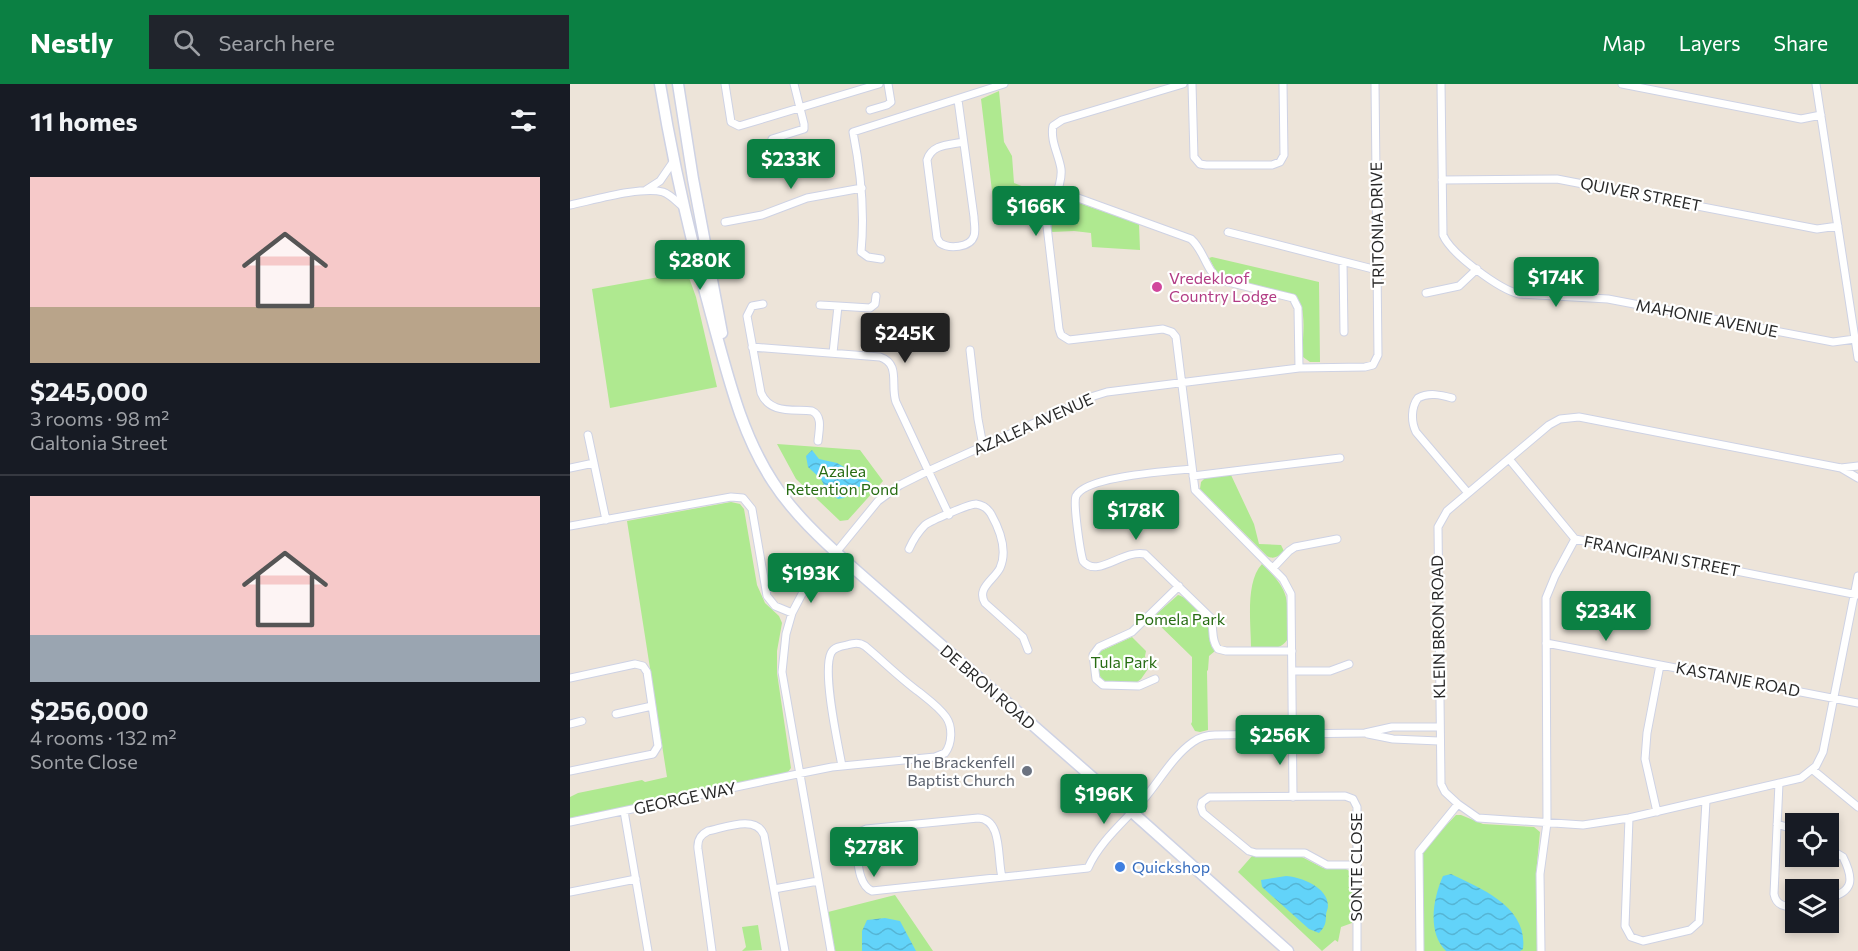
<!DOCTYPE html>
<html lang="en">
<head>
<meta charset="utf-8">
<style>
  body { margin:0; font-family:Commissioner,sans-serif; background:#20242c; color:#f1f3f6; height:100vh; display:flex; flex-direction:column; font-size:22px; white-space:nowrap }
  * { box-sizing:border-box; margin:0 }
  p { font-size:20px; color:#9ea1a6 }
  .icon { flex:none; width:33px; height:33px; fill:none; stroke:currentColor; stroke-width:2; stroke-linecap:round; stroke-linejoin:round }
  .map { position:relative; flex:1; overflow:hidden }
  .panel { display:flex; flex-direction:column; background:#171b24; width:570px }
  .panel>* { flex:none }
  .controls { position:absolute; left:1215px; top:729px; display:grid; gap:12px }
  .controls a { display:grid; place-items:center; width:54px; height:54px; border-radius:0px; background:#171b24; box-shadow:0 3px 9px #0003; font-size:30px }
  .price { position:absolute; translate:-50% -51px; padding:0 14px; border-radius:6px; background:#0b8043; color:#fff; font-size:20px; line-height:39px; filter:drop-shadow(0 2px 3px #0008) }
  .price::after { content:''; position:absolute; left:50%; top:36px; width:18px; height:14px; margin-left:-9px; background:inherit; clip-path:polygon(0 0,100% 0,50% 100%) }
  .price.current { background:#222; color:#fff }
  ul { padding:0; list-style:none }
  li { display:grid; align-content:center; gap:12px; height:318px; padding:0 30px }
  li+li { border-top:2px solid #363941 }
  li span { display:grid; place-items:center; height:186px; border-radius:0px; color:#555 }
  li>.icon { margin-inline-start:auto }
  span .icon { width:108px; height:108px; fill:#fffc; stroke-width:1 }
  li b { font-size:26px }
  h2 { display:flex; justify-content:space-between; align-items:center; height:72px; padding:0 30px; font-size:26px }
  header { display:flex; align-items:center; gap:36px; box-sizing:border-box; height:84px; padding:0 30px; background:#0b8043; color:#fff }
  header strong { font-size:28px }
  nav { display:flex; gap:33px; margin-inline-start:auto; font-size:21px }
  .search { width:420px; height:54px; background:#20242c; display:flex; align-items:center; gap:15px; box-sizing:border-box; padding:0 21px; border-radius:0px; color:#9ea1a6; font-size:22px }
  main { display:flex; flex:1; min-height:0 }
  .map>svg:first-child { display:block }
  .grass { fill:#afe990 }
  .water { fill:url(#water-waves) }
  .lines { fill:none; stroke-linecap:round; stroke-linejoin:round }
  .street-casing { stroke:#ced2e4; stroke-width:9 }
  .secondary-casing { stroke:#ced2e4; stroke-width:13 }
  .street { stroke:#fff; stroke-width:7 }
  .secondary { stroke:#fff; stroke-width:10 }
  .hotel-dot { fill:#d1479c; stroke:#fff; stroke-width:2 }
  .worship-dot { fill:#6b7280; stroke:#fff; stroke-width:2 }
  .shop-dot { fill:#3f7fe0; stroke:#fff; stroke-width:2 }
  .labels { text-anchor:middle; stroke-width:4.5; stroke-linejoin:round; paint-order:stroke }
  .street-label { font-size:16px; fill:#292929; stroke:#fff }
  .hotel-label { font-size:16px; fill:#b23c85; stroke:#fff; text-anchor:start }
  .park-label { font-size:16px; fill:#276c13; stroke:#fff }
  .worship-label { font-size:16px; fill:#5b616d; stroke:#fff; text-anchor:end }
  .shop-label { font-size:16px; fill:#366cbe; stroke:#fff; text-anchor:start }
</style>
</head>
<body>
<header>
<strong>Nestly</strong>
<div class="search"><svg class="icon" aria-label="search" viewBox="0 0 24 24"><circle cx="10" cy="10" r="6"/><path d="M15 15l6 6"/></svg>Search here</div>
<nav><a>Map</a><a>Layers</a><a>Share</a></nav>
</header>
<main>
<section class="panel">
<h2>11 homes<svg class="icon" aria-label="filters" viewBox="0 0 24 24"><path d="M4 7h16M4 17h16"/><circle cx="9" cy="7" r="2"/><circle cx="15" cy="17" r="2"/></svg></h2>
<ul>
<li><span style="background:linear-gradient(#f6c9c9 70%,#b9a48a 0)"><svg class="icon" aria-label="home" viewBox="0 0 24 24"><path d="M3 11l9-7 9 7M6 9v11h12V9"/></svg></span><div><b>$245,000</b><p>3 rooms · 98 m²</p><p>Galtonia Street</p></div></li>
<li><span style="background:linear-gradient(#f6c9c9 75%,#9aa5b1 0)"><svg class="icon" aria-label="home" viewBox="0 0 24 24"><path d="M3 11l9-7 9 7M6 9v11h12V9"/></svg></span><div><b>$256,000</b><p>4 rooms · 132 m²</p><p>Sonte Close</p></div></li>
</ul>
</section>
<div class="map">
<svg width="1288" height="867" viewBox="0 0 1288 867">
  <defs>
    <pattern id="water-waves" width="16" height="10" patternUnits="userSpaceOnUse" patternTransform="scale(1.5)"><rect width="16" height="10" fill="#62d3f9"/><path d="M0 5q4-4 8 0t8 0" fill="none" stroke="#55b5d5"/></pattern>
  </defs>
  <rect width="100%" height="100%" fill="#ede4d9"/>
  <path class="grass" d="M429 7 434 58 442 72 444 99 479 113 472 136 452 128 425 132 411 15Z
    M492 113 569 140 570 166 522 163 521 149 504 147 482 148C481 137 482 120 492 113Z
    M642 173 749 198 750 278H740L733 273C731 254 740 221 722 210L653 193 647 189 639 174Z
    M117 188 126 213 147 303 40 324 22 205Z
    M207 360 290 366 313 397 278 436 270 437 226 395Z
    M661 391 684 440 689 460 711 461 714 467C709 472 704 476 697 472L630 405 631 398 635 394Z
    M161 418 170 420 174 425 187 501 195 519 209 532 212 539 207 567V589L221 684 218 688 211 691 0 734V713L8 709 72 696 75 698 97 693 57 437Z
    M692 480C722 509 717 514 718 554 712 568 694 564 681 564 681 540 675 498 692 480Z
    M608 511C617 513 636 530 638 540 641 550 637 558 645 567L639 572 638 586 637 587 638 646 630 648 625 647 621 640 622 638V573L582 534Z
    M562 553 576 567 575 572 578 585 571 595 567 598 534 597C527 591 524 576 529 568Z
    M886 731H891L913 740 964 743 970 748 966 790 967 867H853L852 770 854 765Z
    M682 772 732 773 753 784 776 785 781 788 783 793 784 835 782 839 771 843 768 858 765 856 752 867 668 788Z
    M325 811 363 867H265L258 828Z
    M188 841 192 866 172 867 176 863 172 843Z"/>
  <path class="water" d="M242 366 249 375 267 379 300 398V401L288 403 274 414 268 415 257 407 251 395 238 383 236 372Z
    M881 790C912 805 958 823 953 865L950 867H876C857 849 863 814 873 792Z
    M716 792C731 793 758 803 758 822 758 825 756 828 756 831 756 839 755 843 749 849L739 845 692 803 691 796Z
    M315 834 330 837 346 867H292V847L297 836Z"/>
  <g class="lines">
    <g class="street-casing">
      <path id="street" d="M155 0 161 38 169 42 309 0
        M613 0 492 36 483 42C480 57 489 71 491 85 493 103 478 123 477 142L489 245 491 251 499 256 593 245 602 248 606 253 625 406 713 495 721 510 723 713
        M622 0 624 73 630 80 636 81H702L710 78 714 71 713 0
        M871 0 873 151C881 170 929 205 949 210L1038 215 1263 258 1285 255
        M1052 0 1231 35 1251 31
        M1246 0 1288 274
        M388 16 404 133C404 139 406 146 404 152 400 164 379 165 370 159L367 154 357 76C362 60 379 61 393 58
        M300 26 317 21 321 18 318 0
        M202 55 234 45V40L224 0
        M872 96 987 95 1247 145 1268 142
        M76 106 90 97 103 78
        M486 106 621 155C634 166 636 187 650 196L723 214 728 224 729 284
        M0 121C24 116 72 102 93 108 101 111 106 117 112 122
        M155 138 192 131 237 114 292 104
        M658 148 807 186
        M311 175 298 173 291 168C295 127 291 88 283 48L434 0
        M773 178 774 248
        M856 209 889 202 907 185
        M193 220 182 222 177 232 191 309C200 330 222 325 242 327 253 332 249 346 248 357
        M250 221 268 222
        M182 263 310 273C331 280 320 301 326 318L379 431
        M400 266 408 335 413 362
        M263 269 268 222 300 224 305 220 306 212
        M882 314C871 311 859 308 848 314 841 323 841 338 846 348L898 409
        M18 351 36 436
        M939 375 1005 455
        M1288 382 1271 384 1009 333 990 335 979 341 877 427 868 443 871 700 875 708 888 720 908 734 1013 741 1059 734 1231 694 1246 682 1253 668 1288 492
        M0 384 24 379
        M1271 384 1288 394
        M622 385C600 387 516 392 506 412 503 419 510 467 513 477 527 495 553 465 575 470L640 533C645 544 640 555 648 565L656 567H722
        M623 392 770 374
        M0 442 161 413 173 414 182 425 197 512 205 522 222 529
        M1005 455 1288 511
        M339 465C343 456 348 448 355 441 360 437 399 420 406 420 413 421 418 425 421 430 430 446 438 466 430 484 424 496 406 504 415 519L453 553 458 566
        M703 484 719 467 725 463 767 455
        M976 559 1288 619
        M722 587H760L779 580
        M0 594 65 580 73 582 77 588 88 662 83 670 0 687
        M585 595 569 602 533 601 526 595 523 571 529 563 562 548 609 502
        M46 630 82 622
        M0 640 12 637
        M798 650 823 655 869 657
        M1243 686 1288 723
        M1209 699 1204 810C1206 821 1215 824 1226 822
        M54 727 78 867
        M1087 728 1075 675 1077 649 1090 581
        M1059 734 1055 842 1061 853 1073 857 1120 846 1129 838 1136 717
        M0 738 237 688 262 683 365 673 375 669C382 660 383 643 376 633 369 623 359 616 349 608 330 594 313 577 295 562 289 558 284 559 277 561 271 562 264 563 261 569 252 588 268 660 272 682
        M1207 740 1226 746
        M1258 764 1273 773C1284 795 1284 808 1258 814
        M787 781H757L735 769H686L679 767 633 729 631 723 632 718 639 713 775 712 783 715 787 723V867
        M432 793C427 775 433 735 408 734L296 745C289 747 286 751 285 758 288 772 287 801 302 807L518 784C530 757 555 737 574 715 590 696 603 672 623 658 630 653 637 651 645 651L795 649 822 643H869
        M204 805 248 797
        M0 808 66 795
        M142 867 128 765C127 756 130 751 138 747 154 744 186 730 194 751L215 867
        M261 867 212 588 216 550 222 529 232 510 308 417 330 401 358 387 524 312 537 308 729 284 795 283 803 281 808 271 805 0
        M850 867 849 768 888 720
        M971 867 970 790 977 739 976 514 985 492 1005 455"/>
    </g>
    <g class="secondary-casing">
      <path id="secondary" d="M90 0C104 85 123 166 146 249 160 300 173 352 203 398 223 429 252 456 280 481L562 728 718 867
        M108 0 123 95 152 249"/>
    </g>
    <use href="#street" class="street"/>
    <use href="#secondary" class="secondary"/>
  </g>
  <circle class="hotel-dot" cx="587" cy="203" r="6"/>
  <circle class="worship-dot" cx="457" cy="687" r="6"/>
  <circle class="shop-dot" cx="550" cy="783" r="6"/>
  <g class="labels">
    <g class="street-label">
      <text transform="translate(1071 110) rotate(11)" y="6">QUIVER STREET</text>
      <text transform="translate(807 141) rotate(-91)" y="6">TRITONIA DRIVE</text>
      <text transform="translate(1137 234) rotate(11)" y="6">MAHONIE AVENUE</text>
      <text transform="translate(463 340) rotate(-24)" y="6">AZALEA AVENUE</text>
      <text transform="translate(1092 472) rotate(11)" y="6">FRANGIPANI STREET</text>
      <text transform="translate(868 543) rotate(-91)" y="6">KLEIN BRON ROAD</text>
      <text transform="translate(1168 595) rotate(11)" y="6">KASTANJE ROAD</text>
      <text transform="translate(418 603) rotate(41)" y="6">DE BRON ROAD</text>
      <text transform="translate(115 714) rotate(-12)" y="6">GEORGE WAY</text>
      <text transform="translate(786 783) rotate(-90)" y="6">SONTE CLOSE</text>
    </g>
    <g class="hotel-label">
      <text x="599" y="200">Vredekloof<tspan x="599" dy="18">Country Lodge</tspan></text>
    </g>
    <g class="park-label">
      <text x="272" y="393">Azalea<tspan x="272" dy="18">Retention Pond</tspan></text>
      <text x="610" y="541">Pomela Park</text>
      <text x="554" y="584">Tula Park</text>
    </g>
    <g class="worship-label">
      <text x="445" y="684">The Brackenfell<tspan x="445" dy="18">Baptist Church</tspan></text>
    </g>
    <g class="shop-label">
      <text x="562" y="789">Quickshop</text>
    </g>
  </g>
</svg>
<div class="controls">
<a><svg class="icon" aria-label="locate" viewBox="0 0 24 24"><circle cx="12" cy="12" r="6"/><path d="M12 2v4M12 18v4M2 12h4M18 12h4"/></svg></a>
<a><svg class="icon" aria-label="layers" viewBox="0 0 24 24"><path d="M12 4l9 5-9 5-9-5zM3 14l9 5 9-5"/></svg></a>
</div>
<b class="price" style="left:221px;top:106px">$233K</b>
<b class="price" style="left:466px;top:153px">$166K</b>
<b class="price" style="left:130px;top:207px">$280K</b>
<b class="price" style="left:986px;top:224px">$174K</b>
<b class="price current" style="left:335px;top:280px">$245K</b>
<b class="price" style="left:566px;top:457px">$178K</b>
<b class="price" style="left:241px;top:520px">$193K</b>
<b class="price" style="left:1036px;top:558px">$234K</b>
<b class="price" style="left:710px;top:682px">$256K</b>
<b class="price" style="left:534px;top:741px">$196K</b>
<b class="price" style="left:304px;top:794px">$278K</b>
</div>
</main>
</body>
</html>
